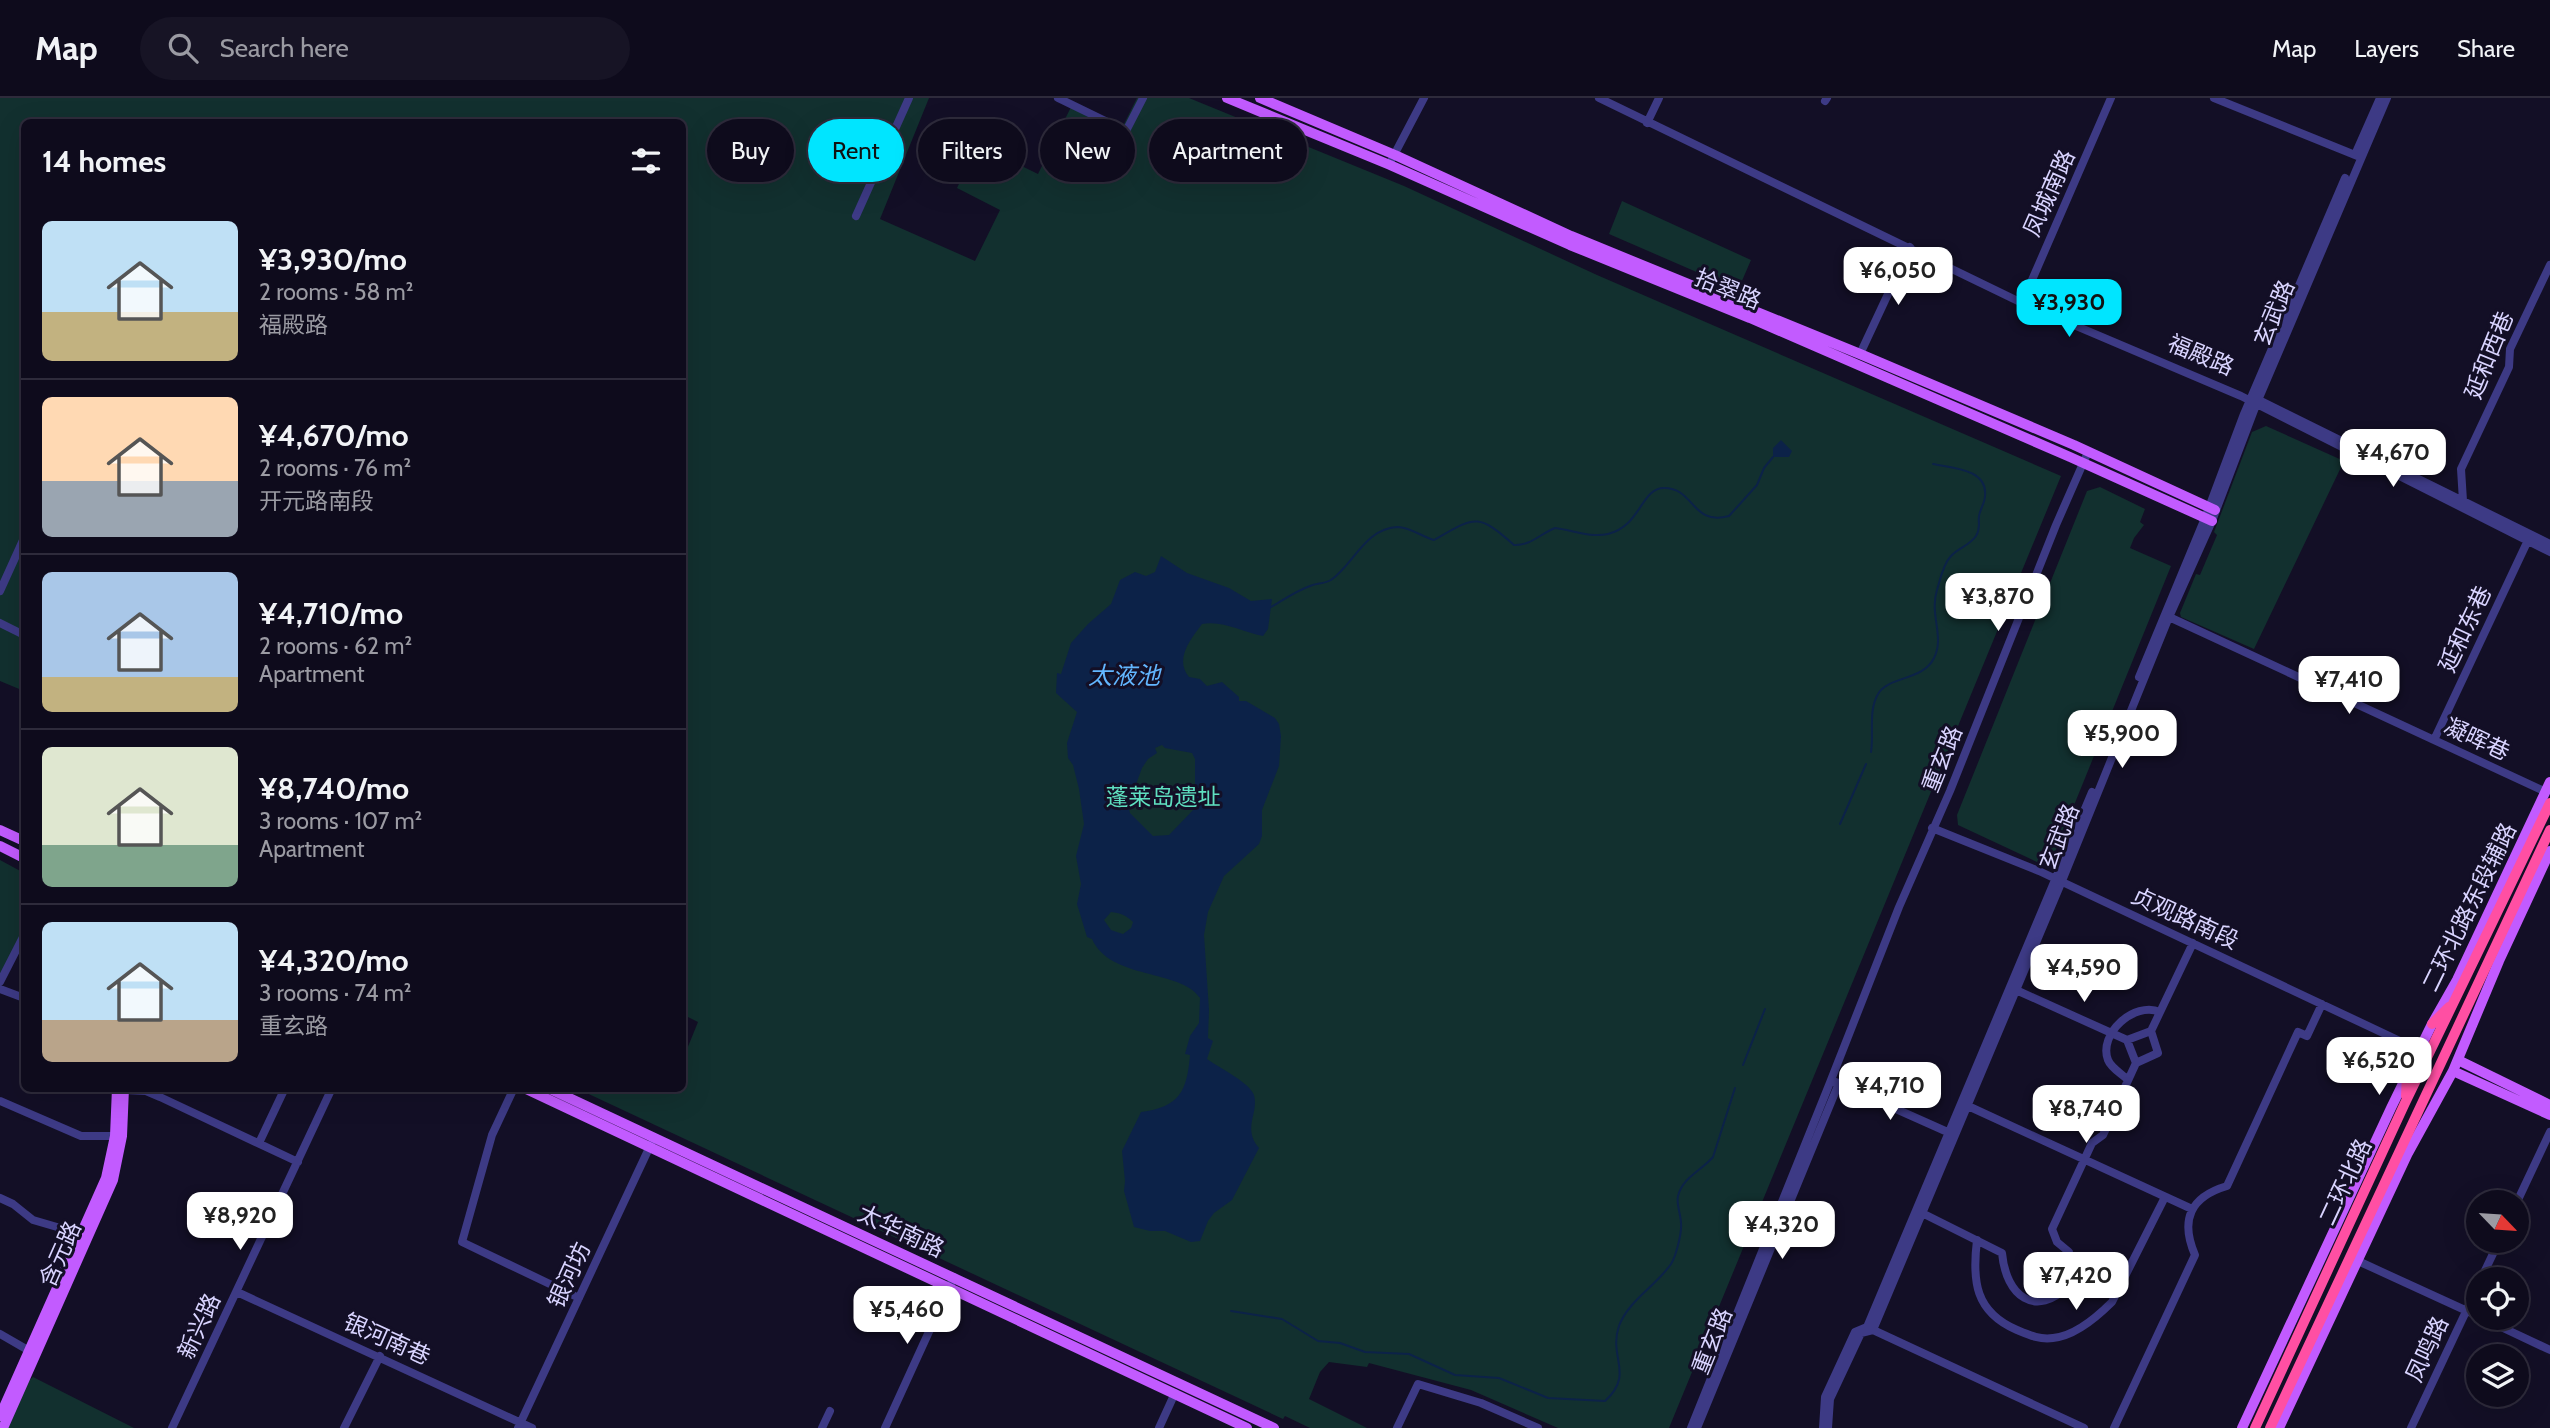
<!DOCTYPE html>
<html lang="en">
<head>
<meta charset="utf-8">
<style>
  body { margin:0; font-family:Cabin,"Noto Sans SC",sans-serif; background:#171425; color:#f1f3f6; height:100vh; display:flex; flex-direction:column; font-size:26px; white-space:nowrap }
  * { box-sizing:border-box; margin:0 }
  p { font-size:23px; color:#9b9ba3 }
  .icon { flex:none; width:38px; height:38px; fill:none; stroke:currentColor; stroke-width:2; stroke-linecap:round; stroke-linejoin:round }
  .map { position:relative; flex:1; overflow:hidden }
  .panel { position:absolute; left:21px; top:21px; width:665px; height:973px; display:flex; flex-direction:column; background:#0e0b1c; border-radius:10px; box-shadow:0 7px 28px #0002,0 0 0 2px #2e2b3b }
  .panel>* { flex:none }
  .hud { position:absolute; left:707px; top:21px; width:665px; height:63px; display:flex; gap:14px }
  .needle { width:46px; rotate:115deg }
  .tools { position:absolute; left:2466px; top:1092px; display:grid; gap:14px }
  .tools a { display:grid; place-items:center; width:63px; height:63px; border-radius:50%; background:#0e0b1c; box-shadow:0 7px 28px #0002,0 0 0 2px #2e2b3b; font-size:35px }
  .price { position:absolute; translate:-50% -60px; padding:0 16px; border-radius:14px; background:#fff; color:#222; font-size:23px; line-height:46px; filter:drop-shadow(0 2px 4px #0008) }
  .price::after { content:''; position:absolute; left:50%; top:42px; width:21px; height:16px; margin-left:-10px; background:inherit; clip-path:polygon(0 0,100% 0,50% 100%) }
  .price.current { background:#00e5ff; color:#111 }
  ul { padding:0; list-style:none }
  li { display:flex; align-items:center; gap:21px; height:175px; padding:0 21px }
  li+li { border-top:2px solid #2e2b3b }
  li span { display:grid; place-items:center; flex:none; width:196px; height:140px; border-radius:10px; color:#555 }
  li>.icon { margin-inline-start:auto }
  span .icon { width:84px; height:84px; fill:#fffc; stroke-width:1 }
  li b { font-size:30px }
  h2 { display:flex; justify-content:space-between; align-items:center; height:84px; padding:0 21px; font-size:30px }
  .chip { padding:0 24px; border-radius:32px; background:#0e0b1c; box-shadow:0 7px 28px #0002,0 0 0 2px #2e2b3b; font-size:24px; line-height:63px }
  .chip.current { background:#00e5ff; color:#111 }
  header { display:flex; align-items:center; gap:42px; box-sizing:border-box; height:98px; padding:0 35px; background:#0e0b1c; border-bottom:2px solid #2e2b3b }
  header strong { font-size:33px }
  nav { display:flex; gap:38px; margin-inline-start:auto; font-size:24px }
  .search { width:490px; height:63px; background:#171425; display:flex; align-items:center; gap:18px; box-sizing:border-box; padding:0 24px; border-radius:38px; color:#9b9ba3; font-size:26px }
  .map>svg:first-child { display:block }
  .green { fill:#12302f }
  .water { fill:#0c2248; fill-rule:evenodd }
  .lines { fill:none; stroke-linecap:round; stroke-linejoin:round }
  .stream { stroke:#0c2248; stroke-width:2 }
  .minor { stroke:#3d3a85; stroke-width:8 }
  .major { stroke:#c25bff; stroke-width:10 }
  .highway { stroke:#ff4fa3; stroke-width:10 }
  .labels { text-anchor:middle; stroke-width:6; stroke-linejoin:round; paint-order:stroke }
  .street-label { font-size:23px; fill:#d9d4ff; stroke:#130f26 }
  .park-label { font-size:23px; fill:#5fe0c0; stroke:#130f26 }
  .water-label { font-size:24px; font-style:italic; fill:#62b6ff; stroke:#130f26 }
</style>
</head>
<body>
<header>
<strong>Map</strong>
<div class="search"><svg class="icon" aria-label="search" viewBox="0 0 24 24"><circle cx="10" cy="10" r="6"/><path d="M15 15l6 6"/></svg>Search here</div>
<nav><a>Map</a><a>Layers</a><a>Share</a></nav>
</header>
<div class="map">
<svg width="2550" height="1330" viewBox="0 0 2550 1330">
  <rect width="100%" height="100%" fill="#130f26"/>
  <path class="green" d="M0 0H929L880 121 975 163 1000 112 957 90 978 47 1038 76 1072 7 1121 32 1137 0H1189L1404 88 1597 177 2061 378 1669 1330H1558L1471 1292 1369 1265 1367 1269 1329 1264 1320 1274 1309 1301 1367 1330H1310L1285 1318 1283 1321 578 991 682 990 683 961 698 924 682 916V24H24V593L0 583Z
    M1622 103 1751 162 1738 192 1609 136Z
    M2266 328 2344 363 2254 551 2181 519 2180 515 2196 476 2200 477 2217 437 2214 434 2252 334Z
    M2100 389 2145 411 2140 424 2144 427 2134 440 2130 450 2171 468 2051 764H2037L1958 727 1957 717 2087 393Z
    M0 762 24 775V831L0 877Z
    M33 1279 134 1330H0V1308Z"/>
  <path class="water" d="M1781 342 1792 353 1789 359H1773V350Z
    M1161 458 1187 475 1229 490 1251 503 1272 501 1268 531 1263 538C1242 534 1223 522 1202 526 1191 541 1174 561 1189 579L1200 581 1207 588 1222 584 1239 599V603H1246L1275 620 1279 626 1281 638 1279 668 1262 712V738L1259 746 1224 778 1208 814 1204 837 1209 912 1208 940 1213 943 1207 961C1220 970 1250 985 1254 997 1259 1016 1242 1030 1259 1050L1232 1102 1214 1115 1208 1123 1200 1143 1191 1144 1165 1133H1150L1134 1129 1124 1093 1125 1083 1122 1053 1141 1014C1179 1009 1187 994 1190 957L1185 956 1190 938 1199 925 1200 900C1181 871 1110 882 1092 841L1087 839 1077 806 1081 786 1076 758 1084 726 1079 691 1073 667 1068 660 1067 645 1077 614 1056 595 1057 575 1061 576 1071 545 1088 526 1111 506 1120 482 1135 474 1146 478 1155 474ZM1162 647 1165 650 1192 655 1195 661V710L1169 737 1153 738 1130 715 1128 708 1142 670 1148 661 1157 655 1155 650ZM1111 814C1120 815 1126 817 1133 824L1131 830 1123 836 1111 832 1104 822Z"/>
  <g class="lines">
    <path class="stream" d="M1271 509C1283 502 1296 493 1310 488 1317 485 1324 486 1331 482 1354 466 1365 430 1398 429 1409 429 1423 439 1434 442 1475 419 1477 414 1514 447 1530 448 1540 436 1555 430 1572 432 1591 440 1608 436 1641 428 1641 390 1664 390 1695 390 1691 428 1729 418L1757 387 1764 370 1773 359
      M1871 654C1874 636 1868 613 1878 596 1888 578 1923 583 1934 560 1945 539 1929 516 1937 492 1940 482 1943 466 1951 458 1958 450 1969 448 1976 438 1981 430 1978 426 1979 418 1980 411 1985 405 1985 398 1988 371 1952 370 1933 366
      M1840 726 1866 666
      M1743 967 1765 911
      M1231 1213 1282 1221 1318 1243 1340 1245 1365 1254 1409 1256 1455 1277 1499 1280 1548 1300 1605 1303C1635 1276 1608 1259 1619 1228 1628 1203 1656 1188 1671 1166 1676 1158 1682 1135 1681 1125 1681 1117 1676 1106 1678 1098 1683 1079 1701 1073 1713 1059L1735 990"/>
    <path class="minor" d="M1058 0 1126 33 1143 0
      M1599 0 2022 205 2241 298 2550 454
      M2214 0 2360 59
      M1825 3 1827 0
      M1647 25 1659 0
      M2357 52 2380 0
      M1392 61 1424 0
      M856 118 909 0
      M2022 205 2111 0
      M1860 256 1910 149
      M2257 301 2550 446
      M2463 403 2461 371 2509 269 2510 251 2550 167
      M0 493 24 440
      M2167 518 2546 694
      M0 525 24 537
      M2139 579 2205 420 2244 316 2345 80
      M2434 642 2530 438
      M1932 730 2039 773 2419 952
      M0 884 24 837
      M0 891 24 900
      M2016 892 2127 942 2151 933
      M2127 942 2136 965
      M1831 982 1899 809 1950 693 2056 427 2088 354
      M2128 982C2122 976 2111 970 2108 962 2098 936 2134 903 2160 914
      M514 990 492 1037 462 1144 579 1200
      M124 992 146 993 160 999 298 1064
      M0 1003 81 1038H115
      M1968 1008 2192 1111
      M259 1045 285 990
      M0 1100 13 1106 33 1122 81 1136
      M2516 1106 2550 1034
      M1922 1115 2002 1155C2006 1198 2035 1221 2070 1187L2069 1154 2057 1144 2052 1131 2092 1045 2103 1037 2136 965 2158 955 2151 933 2193 845
      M1977 1142C1972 1183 1975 1214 2017 1232 2029 1237 2040 1242 2053 1240 2075 1238 2097 1219 2112 1204L2165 1099
      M2358 1163 2478 1218
      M2481 1181 2499 1143
      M237 1194 532 1330
      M2482 1220 2550 1252
      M1871 1231 2084 1330
      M0 1236 33 1255
      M172 1330 332 990
      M344 1330 380 1258
      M518 1330 651 1046
      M822 1330 830 1313
      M885 1330 954 1179
      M1159 1330 1175 1295
      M1397 1330 1418 1286 1481 1305 1538 1330
      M1691 1330 1831 982 1952 1036
      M1697 1330 1839 985
      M1823 1330 1825 1299 1855 1234 1867 1229 2092 694
      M1828 1330 1830 1301 1861 1235 1873 1232 2062 783 2169 519 2212 423 2256 307 2387 0
      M2114 1330 2195 1157C2180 1122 2190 1099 2227 1088L2298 934 2307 938 2322 906
      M2411 1330 2478 1188"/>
    <path class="major" d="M1227 0 1390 67 1570 147 1750 220 2070 359 2212 423
      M1260 0 1395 57 1571 138 1860 256 2074 347 2215 412
      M0 732 24 743
      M0 748 24 760
      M2458 962 2550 1007
      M2453 973 2550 1017
      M524 990 1247 1330
      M548 990 1274 1330
      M0 1318 106 1080 115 1038 117 990
      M3 1330 113 1082 122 1038 124 990
      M2242 1330 2391 1010 2432 926 2457 882 2550 684
      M2279 1330 2408 1055 2453 973 2499 863 2550 753"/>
    <path class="highway" d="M2432 926 2449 909
      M2406 998 2407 976
      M2255 1330 2405 1005 2550 705
      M2270 1330 2550 732"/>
  </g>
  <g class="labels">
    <g class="street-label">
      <text transform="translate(2049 95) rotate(-66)" y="8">凤城南路</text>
      <text transform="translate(1728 191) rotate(22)" y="8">拾翠路</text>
      <text transform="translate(2274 215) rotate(-67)" y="8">玄武路</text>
      <text transform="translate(2201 257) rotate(23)" y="8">福殿路</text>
      <text transform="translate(2489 257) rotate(-68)" y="8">延和西巷</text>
      <text transform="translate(2465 531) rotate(-65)" y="8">延和东巷</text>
      <text transform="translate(2477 641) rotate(25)" y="8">凝晖巷</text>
      <text transform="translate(1942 661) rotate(-68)" y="8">重玄路</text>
      <text transform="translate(2059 739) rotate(-68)" y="8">玄武路</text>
      <text transform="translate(2469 809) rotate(-64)" y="8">二环北路东段辅路</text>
      <text transform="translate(2185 820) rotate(25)" y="8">贞观路南段</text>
      <text transform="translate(2345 1084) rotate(-65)" y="8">二环北路</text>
      <text transform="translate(901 1133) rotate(25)" y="8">太华南路</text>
      <text transform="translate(60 1156) rotate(-66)" y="8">含元路</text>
      <text transform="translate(569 1177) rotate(-65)" y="8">银河坊</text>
      <text transform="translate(199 1228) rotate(-65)" y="8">新兴路</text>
      <text transform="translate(387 1241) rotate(24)" y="8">银河南巷</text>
      <text transform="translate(1712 1243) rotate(-68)" y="8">重玄路</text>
      <text transform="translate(2427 1251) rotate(-65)" y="8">凤鸣路</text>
    </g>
    <g class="park-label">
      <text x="1163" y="707">蓬莱岛遗址</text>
    </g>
    <g class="water-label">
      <text x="1124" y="586">太液池</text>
    </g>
  </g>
</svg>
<div class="tools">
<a><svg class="needle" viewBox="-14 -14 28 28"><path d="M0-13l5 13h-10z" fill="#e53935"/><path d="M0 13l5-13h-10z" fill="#9b9ba3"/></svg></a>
<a><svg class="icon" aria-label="locate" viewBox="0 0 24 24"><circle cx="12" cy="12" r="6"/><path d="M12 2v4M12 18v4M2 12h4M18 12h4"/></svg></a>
<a><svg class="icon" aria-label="layers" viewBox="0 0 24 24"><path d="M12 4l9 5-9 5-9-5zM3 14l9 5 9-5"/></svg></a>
</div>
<b class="price" style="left:1898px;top:209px">¥6,050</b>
<b class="price current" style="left:2069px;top:241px">¥3,930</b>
<b class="price" style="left:2393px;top:391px">¥4,670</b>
<b class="price" style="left:1998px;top:535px">¥3,870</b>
<b class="price" style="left:2349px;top:618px">¥7,410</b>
<b class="price" style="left:2122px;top:672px">¥5,900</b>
<b class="price" style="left:2084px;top:906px">¥4,590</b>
<b class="price" style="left:2379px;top:999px">¥6,520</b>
<b class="price" style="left:1890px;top:1024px">¥4,710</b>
<b class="price" style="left:2086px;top:1047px">¥8,740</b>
<b class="price" style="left:240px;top:1154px">¥8,920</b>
<b class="price" style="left:1782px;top:1163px">¥4,320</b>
<b class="price" style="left:2076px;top:1214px">¥7,420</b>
<b class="price" style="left:907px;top:1248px">¥5,460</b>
<div class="hud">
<a class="chip">Buy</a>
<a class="chip current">Rent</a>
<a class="chip">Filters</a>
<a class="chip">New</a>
<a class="chip">Apartment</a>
</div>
<section class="panel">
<h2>14 homes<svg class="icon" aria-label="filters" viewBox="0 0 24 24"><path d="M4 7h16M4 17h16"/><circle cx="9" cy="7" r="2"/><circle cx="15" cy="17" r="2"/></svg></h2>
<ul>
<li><span style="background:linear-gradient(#bfe0f5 65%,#c2b280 0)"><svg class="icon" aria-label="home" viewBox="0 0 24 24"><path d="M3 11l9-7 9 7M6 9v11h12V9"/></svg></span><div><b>¥3,930/mo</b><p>2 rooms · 58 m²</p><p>福殿路</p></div></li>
<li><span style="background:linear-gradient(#ffd9b3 60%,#9aa5b1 0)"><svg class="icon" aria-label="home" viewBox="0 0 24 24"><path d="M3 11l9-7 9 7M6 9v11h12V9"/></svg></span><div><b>¥4,670/mo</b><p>2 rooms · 76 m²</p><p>开元路南段</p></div></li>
<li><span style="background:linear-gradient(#a9c7e8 75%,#c2b280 0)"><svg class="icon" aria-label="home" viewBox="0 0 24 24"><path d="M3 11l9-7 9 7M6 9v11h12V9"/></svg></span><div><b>¥4,710/mo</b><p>2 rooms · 62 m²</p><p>Apartment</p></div></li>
<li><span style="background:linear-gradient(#dfe7d0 70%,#7fa58c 0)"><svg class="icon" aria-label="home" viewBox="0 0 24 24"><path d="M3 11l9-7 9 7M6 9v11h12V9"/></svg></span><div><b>¥8,740/mo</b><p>3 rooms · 107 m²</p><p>Apartment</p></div></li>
<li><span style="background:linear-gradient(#bfe0f5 70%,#b9a48a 0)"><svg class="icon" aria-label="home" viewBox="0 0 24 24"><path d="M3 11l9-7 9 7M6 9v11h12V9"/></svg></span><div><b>¥4,320/mo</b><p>3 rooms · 74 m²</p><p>重玄路</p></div></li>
</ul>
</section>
</div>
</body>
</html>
